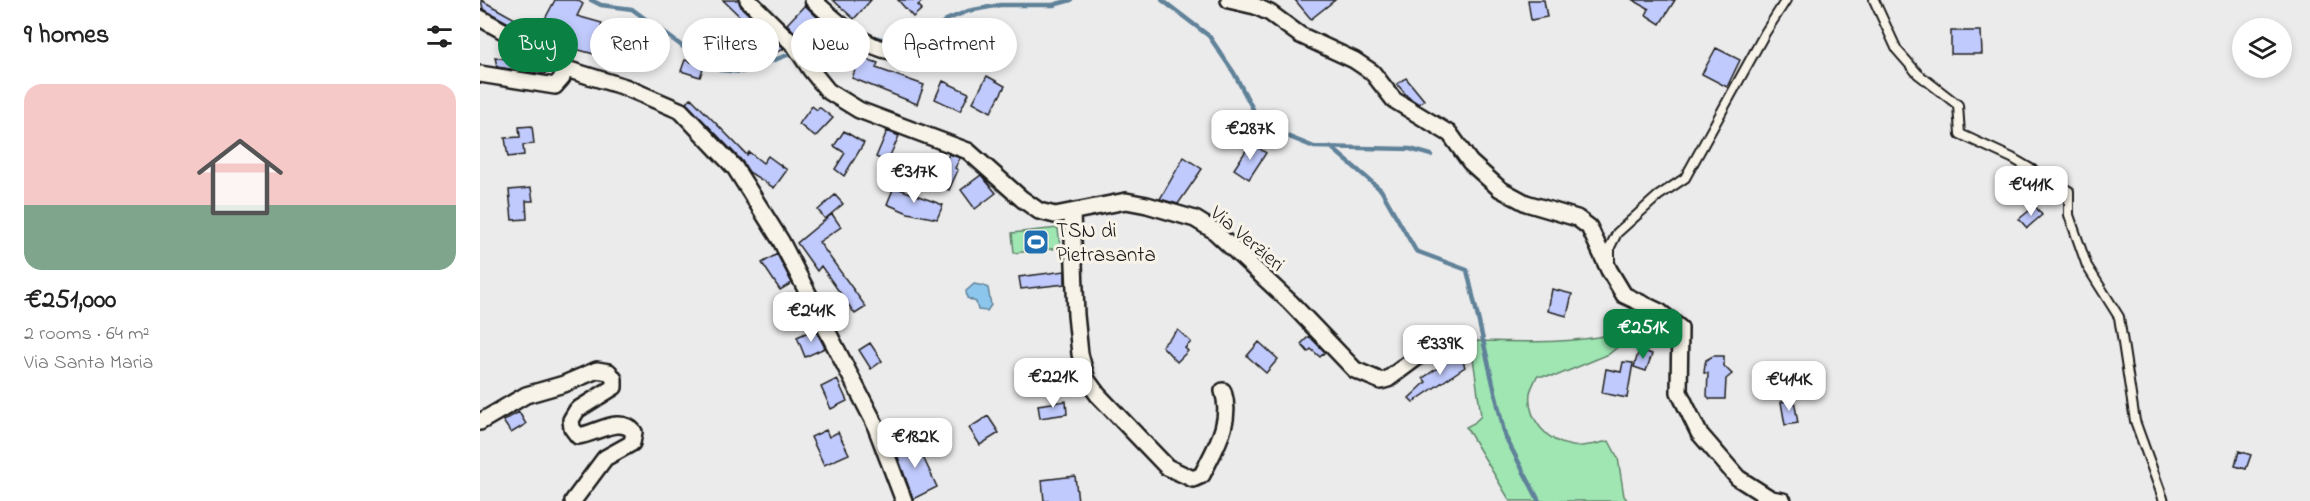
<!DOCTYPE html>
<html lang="en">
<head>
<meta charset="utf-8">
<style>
  body { margin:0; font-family:"Indie Flower",sans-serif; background:#f2f2f2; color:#222; height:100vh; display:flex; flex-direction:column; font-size:22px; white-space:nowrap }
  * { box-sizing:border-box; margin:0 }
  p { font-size:20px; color:#767676 }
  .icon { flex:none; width:33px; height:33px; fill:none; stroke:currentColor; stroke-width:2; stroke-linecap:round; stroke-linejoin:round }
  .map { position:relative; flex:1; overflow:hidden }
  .sheet { display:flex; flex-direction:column; background:#fff; width:480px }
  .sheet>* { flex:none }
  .top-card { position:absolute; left:18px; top:18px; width:570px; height:54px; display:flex; gap:12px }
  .buttons { position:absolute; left:1752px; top:18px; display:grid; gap:12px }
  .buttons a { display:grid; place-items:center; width:60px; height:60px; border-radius:50%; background:#fff; box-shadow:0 3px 9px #0003; font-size:30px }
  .price { position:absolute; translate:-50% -51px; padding:0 14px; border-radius:12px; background:#fff; color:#222; font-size:20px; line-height:39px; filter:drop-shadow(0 2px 3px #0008) }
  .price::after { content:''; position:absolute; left:50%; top:36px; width:18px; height:14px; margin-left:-9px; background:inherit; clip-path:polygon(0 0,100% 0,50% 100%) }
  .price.active { background:#0b8043; color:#fff }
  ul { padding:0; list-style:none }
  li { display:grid; align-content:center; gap:12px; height:318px; padding:0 24px }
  li span { display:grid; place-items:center; height:186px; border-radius:18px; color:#555 }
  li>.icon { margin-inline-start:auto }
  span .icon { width:108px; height:108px; fill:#fffc; stroke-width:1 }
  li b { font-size:26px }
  h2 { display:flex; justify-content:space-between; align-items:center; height:72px; padding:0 24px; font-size:26px }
  .pill { padding:0 21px; border-radius:27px; background:#fff; box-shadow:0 3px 9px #0003; font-size:21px; line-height:54px }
  .pill.active { background:#0b8043; color:#fff }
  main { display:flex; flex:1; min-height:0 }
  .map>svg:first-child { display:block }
  .green { fill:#9fe6b3; stroke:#5e8168; stroke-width:1.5 }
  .water { fill:#8dc6ec; stroke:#608299; stroke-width:1.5 }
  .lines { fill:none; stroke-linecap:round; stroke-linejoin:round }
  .stream { stroke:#608299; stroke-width:4.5 }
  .building { fill:#c0cafc; stroke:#1c1c1c; stroke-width:1.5 }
  .lane-casing { stroke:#1c1c1c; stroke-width:12 }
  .street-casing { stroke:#1c1c1c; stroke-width:20 }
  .lane { stroke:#f7f3e8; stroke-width:8 }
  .street { stroke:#f7f3e8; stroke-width:15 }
  .labels { text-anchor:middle; stroke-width:6; stroke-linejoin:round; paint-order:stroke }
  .poi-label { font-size:21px; fill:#1c1c1c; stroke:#f7f3e8; text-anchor:start }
  .street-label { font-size:21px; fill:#1c1c1c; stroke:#f7f3e8 }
</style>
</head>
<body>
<main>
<section class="sheet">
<h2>9 homes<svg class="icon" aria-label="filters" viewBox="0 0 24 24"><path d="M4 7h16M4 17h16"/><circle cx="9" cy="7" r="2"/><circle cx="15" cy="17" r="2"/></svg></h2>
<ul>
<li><span style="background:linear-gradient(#f6c9c9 65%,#7fa58c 0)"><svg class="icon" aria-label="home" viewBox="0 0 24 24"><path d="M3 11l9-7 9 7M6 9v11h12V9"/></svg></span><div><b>€251,000</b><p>2 rooms · 64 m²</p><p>Via Santa Maria</p></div></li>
</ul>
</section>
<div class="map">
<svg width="1830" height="501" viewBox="0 0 1830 501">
  <rect width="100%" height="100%" fill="#ecebec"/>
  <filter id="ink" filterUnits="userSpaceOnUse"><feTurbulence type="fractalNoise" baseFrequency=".0167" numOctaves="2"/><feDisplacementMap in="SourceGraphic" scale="12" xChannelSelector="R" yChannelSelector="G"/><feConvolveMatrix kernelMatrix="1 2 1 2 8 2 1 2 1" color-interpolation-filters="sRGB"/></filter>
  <g filter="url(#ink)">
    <path class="green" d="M578 228 580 248 534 253 532 233Z
      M1133 334 1151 336 1129 354 1076 376H1057C1055 381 1051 388 1050 393 1047 419 1067 442 1092 446 1103 448 1119 443 1129 441L1138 458 1144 496 1148 501H1030L986 427 994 423 1001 416 993 358 985 341C1034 341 1086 345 1133 334Z"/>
    <path class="water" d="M494 284 504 286 508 288 511 305 507 311 498 310 496 302 487 298 486 291Z"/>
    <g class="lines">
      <path class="stream" d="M111 0 121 5 152 9 214 55 240 70 262 72 313 53
        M682 0 729 36 754 73 775 113 797 132 834 147 930 149 951 155
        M390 36 419 44 440 42 466 20 488 11 520 5H573L591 0
        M326 48 362 37
        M852 148 901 190 936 251 987 270 1025 436 1059 501"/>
    </g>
    <path class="building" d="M1 0 58 32 75 0H97L103 4 97 16 122 23 114 54 81 45 78 50 3 9Z
      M243 0H259L261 7 305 49 265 63 261 51 287 43Z
      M353 0H391L374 19Z
      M418 0H444L438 5 442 9 433 17Z
      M815 0H855L831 19Z
      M1048 0H1064L1067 17 1051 20Z
      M1153 0H1195L1180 24 1166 15 1169 9Z
      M325 5 340 20 321 39 307 24Z
      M1471 31H1501L1502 54H1471Z
      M1236 48 1260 60 1247 87 1222 74Z
      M15 57 65 66 69 67 65 74 17 67Z
      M380 57 398 63 396 68 444 85 437 104 372 78Z
      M205 60 224 66 220 77 201 71Z
      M507 76 525 86 511 112 493 102Z
      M926 78 944 100 939 104 927 96 917 84Z
      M463 81 489 93 480 111 455 99Z
      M211 98 267 155 269 152 283 163 288 156 307 170 294 188 269 172 262 161 206 103Z
      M332 106 337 110 339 107 353 118 335 137 319 124Z
      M52 126 54 144 43 145 44 155 28 157 25 138 40 137 39 127Z
      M364 131 384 143 364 176 355 169 365 153 354 146Z
      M407 131 419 136 407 162 396 157Z
      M771 143 786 153 769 179 754 169Z
      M469 154 480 158 475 168 478 170 469 190 455 184Z
      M704 157 722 169 698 204 680 199Z
      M501 175 516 193 495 209 481 190Z
      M414 187 463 205 457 219 428 213 407 204Z
      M51 188 53 201H46L47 219 32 220 29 190Z
      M355 195 363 204 345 219 338 210Z
      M1555 206 1562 215 1547 228 1539 219Z
      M352 214 361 227 339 242 386 307 375 314 341 266 337 271 317 243Z
      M297 254 312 283 300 290 282 263Z
      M585 271V284L541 289 539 277Z
      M1072 289 1092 294 1087 316 1068 311Z
      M335 329 345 348 325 357 317 337Z
      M698 330 711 342 705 348 708 351 697 362 682 346Z
      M829 336 845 352 840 357 831 349 828 352 821 344Z
      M779 342 798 359 786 373 767 356Z
      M390 343 402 361 391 369 379 350Z
      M1159 350 1172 354 1166 371 1154 367Z
      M980 353 985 367 933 402 929 398 946 382 943 378Z
      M1233 356H1244V366L1252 374 1246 379 1245 399H1230L1227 396 1228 373H1224L1225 364 1226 360Z
      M1143 362 1153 363 1147 398 1122 393 1126 369 1141 372Z
      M357 379 367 401 351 409 341 387Z
      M1314 400 1318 423 1305 425 1301 402Z
      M586 401 587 414 560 418 558 405Z
      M39 412 46 424 31 433 23 421Z
      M508 416 519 433 500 445 489 428Z
      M346 430 349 437 358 432 369 454 344 465 331 437Z
      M427 440 430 445 436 442 457 487 433 499 414 446Z
      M1759 451 1771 455 1766 469 1755 466Z
      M595 476 598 501H564L562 480Z"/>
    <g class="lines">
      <g class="lane-casing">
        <path id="lane" d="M1394 0 1417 50 1438 74 1478 105 1480 134 1532 158 1589 191V215L1607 266 1639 317 1655 421 1684 501
          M1130 263V247L1137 233 1178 196 1205 178 1285 33 1306 0"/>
      </g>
      <g class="street-casing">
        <path id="street" d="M268 0 315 46 331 70 348 91 379 110 488 151 542 199 559 211 575 215 646 201 667 205 715 219 733 230 810 302 875 370 901 381 908 379 951 347
          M333 0C361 26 397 61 439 51
          M749 0 775 6 790 13 820 35 874 60 892 72 914 100 970 134 990 162 1020 189 1046 203 1097 218 1109 227 1129 270 1144 295 1180 312 1200 328 1199 392 1219 433 1258 478 1291 499 1303 501
          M0 18 77 61 83 68 82 78 75 86 0 74
          M83 68 145 87 201 111 255 168 301 241 394 422 424 501
          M592 213 596 315 600 354 607 380 618 395 687 467 713 479 722 475C735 448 753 422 743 391
          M0 422 46 395 84 384 117 370 129 372 134 379V387L97 410 91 420 92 428 98 436C116 434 140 415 154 432L152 443 125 458 93 501"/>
      </g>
      <use href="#lane" class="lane"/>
      <use href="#street" class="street"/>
    </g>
  </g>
  <defs>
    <g id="stadium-square" transform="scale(1.35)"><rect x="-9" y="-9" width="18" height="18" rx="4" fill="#1f6fb2" stroke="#f7f3e8"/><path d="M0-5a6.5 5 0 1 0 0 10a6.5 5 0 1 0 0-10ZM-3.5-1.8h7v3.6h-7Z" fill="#fff"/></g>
  </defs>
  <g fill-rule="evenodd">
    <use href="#stadium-square" x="556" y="242"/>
  </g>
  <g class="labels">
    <g class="poi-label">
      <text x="576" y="237">TSN di<tspan x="576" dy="24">Pietrasanta</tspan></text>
    </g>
    <g class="street-label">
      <text transform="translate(768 238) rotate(40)" y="7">Via Verzieri</text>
    </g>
  </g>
</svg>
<div class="buttons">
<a><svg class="icon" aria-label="layers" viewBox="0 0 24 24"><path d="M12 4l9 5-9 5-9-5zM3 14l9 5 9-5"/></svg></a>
</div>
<b class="price" style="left:770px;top:161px">€287K</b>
<b class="price" style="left:434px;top:204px">€317K</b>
<b class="price" style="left:1551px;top:217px">€411K</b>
<b class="price" style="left:331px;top:343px">€241K</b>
<b class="price active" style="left:1163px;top:360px">€251K</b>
<b class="price" style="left:960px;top:376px">€339K</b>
<b class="price" style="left:573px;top:409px">€221K</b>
<b class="price" style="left:1309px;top:412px">€414K</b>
<b class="price" style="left:435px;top:469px">€182K</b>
<div class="top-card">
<a class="pill active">Buy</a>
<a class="pill">Rent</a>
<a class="pill">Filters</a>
<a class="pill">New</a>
<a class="pill">Apartment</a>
</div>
</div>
</main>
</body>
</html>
